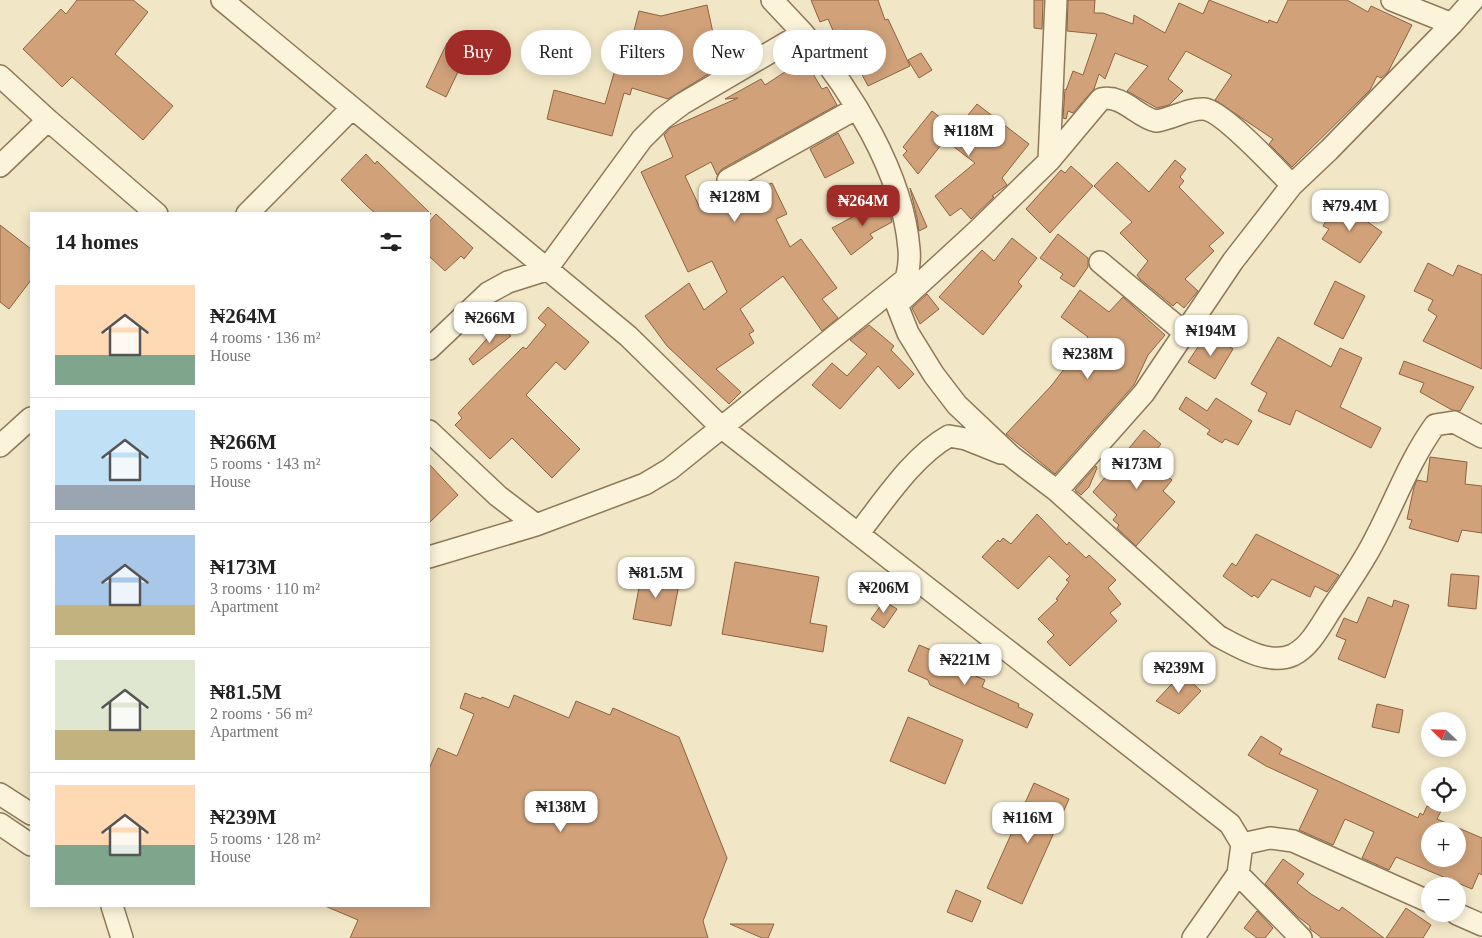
<!DOCTYPE html>
<html lang="en">
<head>
<meta charset="utf-8">
<style>
  body { margin:0; font-family:Georgia,serif; background:#f6f6f6; color:#222; height:100vh; display:flex; flex-direction:column; font-size:19px; white-space:nowrap }
  * { box-sizing:border-box; margin:0 }
  p { font-size:16px; color:#767676 }
  .icon { flex:none; width:28px; height:28px; fill:none; stroke:currentColor; stroke-width:2; stroke-linecap:round; stroke-linejoin:round }
  .map { position:relative; flex:1; overflow:hidden }
  .drawer { position:absolute; left:30px; top:212px; width:400px; height:695px; display:flex; flex-direction:column; background:#fff; border-radius:0px; box-shadow:0 2px 12px #0003 }
  .drawer>* { flex:none }
  .hud { position:absolute; left:445px; top:30px; width:475px; height:45px; display:flex; gap:10px }
  .needle { width:32px; rotate:293deg }
  .fabs { position:absolute; left:1421px; top:712px; display:grid; gap:10px }
  .fabs a { display:grid; place-items:center; width:45px; height:45px; border-radius:50%; background:#fff; box-shadow:0 2px 12px #0003; font-size:25px }
  .price { position:absolute; translate:-50% -42px; padding:0 11px; border-radius:10px; background:#fff; color:#222; font-size:16px; line-height:32px; filter:drop-shadow(0 1px 2px #0008) }
  .price::after { content:''; position:absolute; left:50%; top:30px; width:15px; height:11px; margin-left:-8px; background:inherit; clip-path:polygon(0 0,100% 0,50% 100%) }
  .price.on { background:#a12b26; color:#fff }
  ul { padding:0; list-style:none }
  li { display:flex; align-items:center; gap:15px; height:125px; padding:0 25px }
  li+li { border-top:1px solid #e0e0e0 }
  li span { display:grid; place-items:center; flex:none; width:140px; height:100px; border-radius:0px; color:#555 }
  li>.icon { margin-inline-start:auto }
  span .icon { width:60px; height:60px; fill:#fffc; stroke-width:1 }
  li b { font-size:21px }
  h2 { display:flex; justify-content:space-between; align-items:center; height:60px; padding:0 25px; font-size:21px }
  .tag { padding:0 18px; border-radius:22px; background:#fff; box-shadow:0 2px 12px #0003; font-size:18px; line-height:45px }
  .tag.on { background:#a12b26; color:#fff }
  .map>svg:first-child { display:block }
  .building { fill:#d1a27a; stroke:#8f623e; fill-rule:evenodd }
  .lines { fill:none; stroke-linecap:round; stroke-linejoin:round }
  .minor-casing { stroke:#8e785a; stroke-width:24 }
  .minor { stroke:#fbf3da; stroke-width:21 }
</style>
</head>
<body>
<div class="map">
<svg width="1482" height="938" viewBox="0 0 1482 938">
  <rect width="100%" height="100%" fill="#f1e6c6"/>
  <path class="building" d="M77 0H133L148 12 115 54 173 106 143 140 72 77 62 87 23 49 61 9 66 14Z
    M811 0H878L885 20 888 19 910 66 868 86 857 65 863 62 847 30 835 35 828 19 820 22Z
    M1034 0H1043L1042 29 1034 28Z
    M1068 0H1095L1094 13H1103L1133 24 1134 15 1165 33 1179 3 1203 14 1209 0 1268 23 1269 20 1277 23 1288 0H1347L1368 12 1371 6 1412 25 1388 72 1381 78 1377 76 1370 90 1292 167 1269 144 1273 139 1215 100 1232 75 1186 51 1168 79 1183 91 1169 105 1157 108 1127 91 1148 66 1115 53 1105 79 1099 74 1094 89 1073 113 1068 111 1066 119 1063 118 1065 89 1066 90 1073 71 1083 75 1097 34 1067 31Z
    M707 5 718 56 709 59 713 71 668 99 632 88 630 95 624 93 612 136 547 119 554 90 605 104 619 56 627 58 639 11 661 16Z
    M447 43 467 53 446 97 426 87Z
    M800 52 822 89 827 87 837 105 722 169 717 175 711 162 685 176 700 208 728 196 725 192 734 191 742 187 745 193 772 183 787 214 776 219 790 247 801 239 837 288 822 299 838 318 822 331 783 276 740 309 754 331 749 334 754 343 716 369 741 392 729 404 667 346 645 316 689 283 704 310 727 292 712 261 688 272 641 172 673 157 664 135 670 128 738 98 725 99 761 79 765 85 791 68 786 60Z
    M921 53 932 70 919 78 908 60Z
    M977 104 1029 144 1002 178 1007 185 992 196 994 197 971 219 961 208 950 216 935 196 975 163 945 140 918 174 903 155 907 151 903 147 932 111 956 130Z
    M838 133 854 163 825 178 810 149Z
    M366 154 375 164 377 161 431 214H376L367 206 341 180Z
    M1175 160 1186 169 1180 177 1184 181 1179 187 1224 233 1209 246 1214 251 1185 279 1198 291 1184 308 1177 302 1173 306 1140 279 1137 275 1148 261 1120 233 1132 222 1094 186 1117 162 1149 192Z
    M1071 166 1093 186 1050 233 1026 209 1061 170 1065 173Z
    M910 188 927 227 919 231 917 218Z
    M1335 199 1382 232 1360 263 1322 239 1329 229 1323 226 1331 213 1327 211Z
    M882 201 886 208 888 206 892 222 870 234 873 238 851 255 832 228Z
    M436 214 473 248 464 259 461 256 445 271 429 256V222Z
    M0 225 31 249V280L9 309 0 302Z
    M1058 234 1088 258V267L1074 287 1060 278 1063 274 1040 258Z
    M1012 238 1037 258 1018 282 1022 286 983 335 939 297 982 250 994 261Z
    M1428 263 1453 276 1458 265 1482 275V369L1423 341 1437 316 1428 310 1433 300 1414 291Z
    M1335 281 1365 296 1343 339 1314 324Z
    M1080 290 1109 312 1123 297 1165 335 1148 355 1134 385 1055 474 1006 434 1052 385 1088 337 1061 317Z
    M927 294 939 309 920 324 912 308Z
    M548 307 589 342 565 370 556 362 526 395 580 449 552 478 512 438 490 459 455 425 462 418 458 413 523 347 526 349 546 325 538 318Z
    M499 325 511 336 473 365 469 359Z
    M869 325 894 346 891 350 914 374 899 389 878 366 840 409 812 385 832 363 847 376 867 354 850 340Z
    M1212 336 1233 349 1215 379 1188 362 1202 341 1207 344Z
    M1278 337 1331 367 1340 348 1362 358 1340 407 1381 428 1371 448 1296 410 1290 425 1258 411 1267 393 1251 384Z
    M1404 361 1474 387 1460 411 1452 410 1420 392 1424 383 1399 374Z
    M1186 397 1207 411 1216 398 1252 421 1238 445 1225 439 1222 443 1207 434 1210 430 1179 409Z
    M1144 430 1161 444 1149 459 1172 480 1163 491 1175 502 1136 546 1117 528 1119 525 1113 520 1117 515 1093 492Z
    M1430 457 1467 462 1465 484 1482 486V533L1462 530 1458 542 1409 528 1412 520 1407 519 1414 487 1417 480 1427 482Z
    M429 464 458 495 429 523Z
    M1096 466 1097 468 1089 487 1081 495 1075 490Z
    M1037 514 1067 545 1069 542 1086 558 1089 555 1116 580 1108 588 1121 604 1110 613 1117 621 1070 666 1047 642 1054 635 1038 619 1058 600 1056 599 1069 582 1066 580 1070 576 1049 556 1018 589 982 557 998 540 1000 542 1003 538 1011 544Z
    M1256 534 1339 575 1327 592 1315 586 1310 597 1272 579 1258 598 1254 595 1252 597 1223 576 1232 563 1236 566Z
    M735 562 819 577 810 623 827 626 823 652 722 634Z
    M642 572 680 579 671 626 633 619Z
    M1451 574 1479 576 1476 609 1448 606Z
    M1368 597 1392 607 1394 600 1409 605 1385 678 1338 659 1346 640 1336 636 1344 618 1357 623Z
    M884 601 897 609 884 628 871 619Z
    M919 645 941 654 938 660 985 680 982 687 1019 704 1018 707 1033 714 1027 728 930 685 928 680 908 671Z
    M1182 673 1201 691 1179 714 1156 701Z
    M465 693 481 699 482 697 509 708 514 695 569 718 576 701 610 715 613 708 679 737 727 858 703 921 708 938H350L358 920 325 906H429V769L438 748 457 756 474 714 460 708Z
    M1377 704 1403 710 1399 733 1372 727Z
    M908 717 963 740 945 784 890 761Z
    M1261 736 1282 749 1279 754 1418 818 1420 813 1423 815 1427 806 1441 811 1437 819 1482 838V875L1479 873 1472 889 1396 857 1389 870 1362 858 1374 832 1345 819 1333 845 1299 830 1318 790 1266 766 1248 755ZM1430 831H1458V859H1430Z
    M1034 783 1069 799 1022 904 987 888Z
    M1283 859 1304 874 1297 883 1311 894 1339 911 1342 907 1384 938H1322L1310 929V926L1297 916 1265 884Z
    M956 890 981 901 972 922 947 912Z
    M1406 908 1431 925 1423 938H1386Z
    M1257 911 1273 928 1265 938H1257L1244 928Z
    M730 924H774L768 938H762Z"/>
  <g class="lines">
    <g class="minor-casing">
      <path id="minor" d="M222 0 628 336 721 427 1230 824 1242 844 1238 874 1193 938
        M772 0 803 33
        M1392 0 1452 24
        M0 76 48 120 157 214
        M1049 161 1056 0
        M0 166 48 120
        M728 180 857 108
        M247 214 352 108
        M1100 262 1185 333
        M901 301 976 232 1049 161 1101 99C1123 94 1137 117 1156 121 1172 119 1188 108 1204 109 1223 111 1276 169 1292 185
        M429 349 488 293 508 282 546 270 642 139 662 119 682 104 803 33C851 90 903 173 909 249 911 269 904 287 897 305L908 333 934 375 957 405 1011 456 1057 491 1218 636C1239 647 1269 666 1293 655 1311 646 1322 623 1332 608 1346 587 1361 566 1373 543 1394 504 1409 461 1435 425L1454 422 1482 437
        M429 431 498 496 536 525
        M0 446 31 418
        M1057 491 1144 393 1233 261 1292 185 1329 150 1452 24 1473 0
        M858 534C884 501 913 456 949 436L966 439 1001 453
        M429 557 536 525 645 484 670 469 907 278
        M0 794 31 814
        M0 824 31 845
        M1242 844 1270 838 1293 841 1430 902
        M1238 874 1301 938
        M112 906 122 938
        M1457 914 1482 925"/>
    </g>
    <use href="#minor" class="minor"/>
  </g>
</svg>
<div class="fabs">
<a><svg class="needle" viewBox="-14 -14 28 28"><path d="M0-13l5 13h-10z" fill="#e53935"/><path d="M0 13l5-13h-10z" fill="#767676"/></svg></a>
<a><svg class="icon" aria-label="locate" viewBox="0 0 24 24"><circle cx="12" cy="12" r="6"/><path d="M12 2v4M12 18v4M2 12h4M18 12h4"/></svg></a>
<a>+</a>
<a>−</a>
</div>
<b class="price" style="left:969px;top:157px">₦118M</b>
<b class="price" style="left:735px;top:223px">₦128M</b>
<b class="price on" style="left:863px;top:227px">₦264M</b>
<b class="price" style="left:1350px;top:232px">₦79.4M</b>
<b class="price" style="left:490px;top:344px">₦266M</b>
<b class="price" style="left:1211px;top:357px">₦194M</b>
<b class="price" style="left:1088px;top:380px">₦238M</b>
<b class="price" style="left:1137px;top:490px">₦173M</b>
<b class="price" style="left:656px;top:599px">₦81.5M</b>
<b class="price" style="left:884px;top:614px">₦206M</b>
<b class="price" style="left:965px;top:686px">₦221M</b>
<b class="price" style="left:1179px;top:694px">₦239M</b>
<b class="price" style="left:561px;top:833px">₦138M</b>
<b class="price" style="left:1028px;top:844px">₦116M</b>
<div class="hud">
<a class="tag on">Buy</a>
<a class="tag">Rent</a>
<a class="tag">Filters</a>
<a class="tag">New</a>
<a class="tag">Apartment</a>
</div>
<section class="drawer">
<h2>14 homes<svg class="icon" aria-label="filters" viewBox="0 0 24 24"><path d="M4 7h16M4 17h16"/><circle cx="9" cy="7" r="2"/><circle cx="15" cy="17" r="2"/></svg></h2>
<ul>
<li><span style="background:linear-gradient(#ffd9b3 70%,#7fa58c 0)"><svg class="icon" aria-label="home" viewBox="0 0 24 24"><path d="M3 11l9-7 9 7M6 9v11h12V9"/></svg></span><div><b>₦264M</b><p>4 rooms · 136 m²</p><p>House</p></div></li>
<li><span style="background:linear-gradient(#bfe0f5 75%,#9aa5b1 0)"><svg class="icon" aria-label="home" viewBox="0 0 24 24"><path d="M3 11l9-7 9 7M6 9v11h12V9"/></svg></span><div><b>₦266M</b><p>5 rooms · 143 m²</p><p>House</p></div></li>
<li><span style="background:linear-gradient(#a9c7e8 70%,#c2b280 0)"><svg class="icon" aria-label="home" viewBox="0 0 24 24"><path d="M3 11l9-7 9 7M6 9v11h12V9"/></svg></span><div><b>₦173M</b><p>3 rooms · 110 m²</p><p>Apartment</p></div></li>
<li><span style="background:linear-gradient(#dfe7d0 70%,#c2b280 0)"><svg class="icon" aria-label="home" viewBox="0 0 24 24"><path d="M3 11l9-7 9 7M6 9v11h12V9"/></svg></span><div><b>₦81.5M</b><p>2 rooms · 56 m²</p><p>Apartment</p></div></li>
<li><span style="background:linear-gradient(#ffd9b3 60%,#7fa58c 0)"><svg class="icon" aria-label="home" viewBox="0 0 24 24"><path d="M3 11l9-7 9 7M6 9v11h12V9"/></svg></span><div><b>₦239M</b><p>5 rooms · 128 m²</p><p>House</p></div></li>
</ul>
</section>
</div>
</body>
</html>
